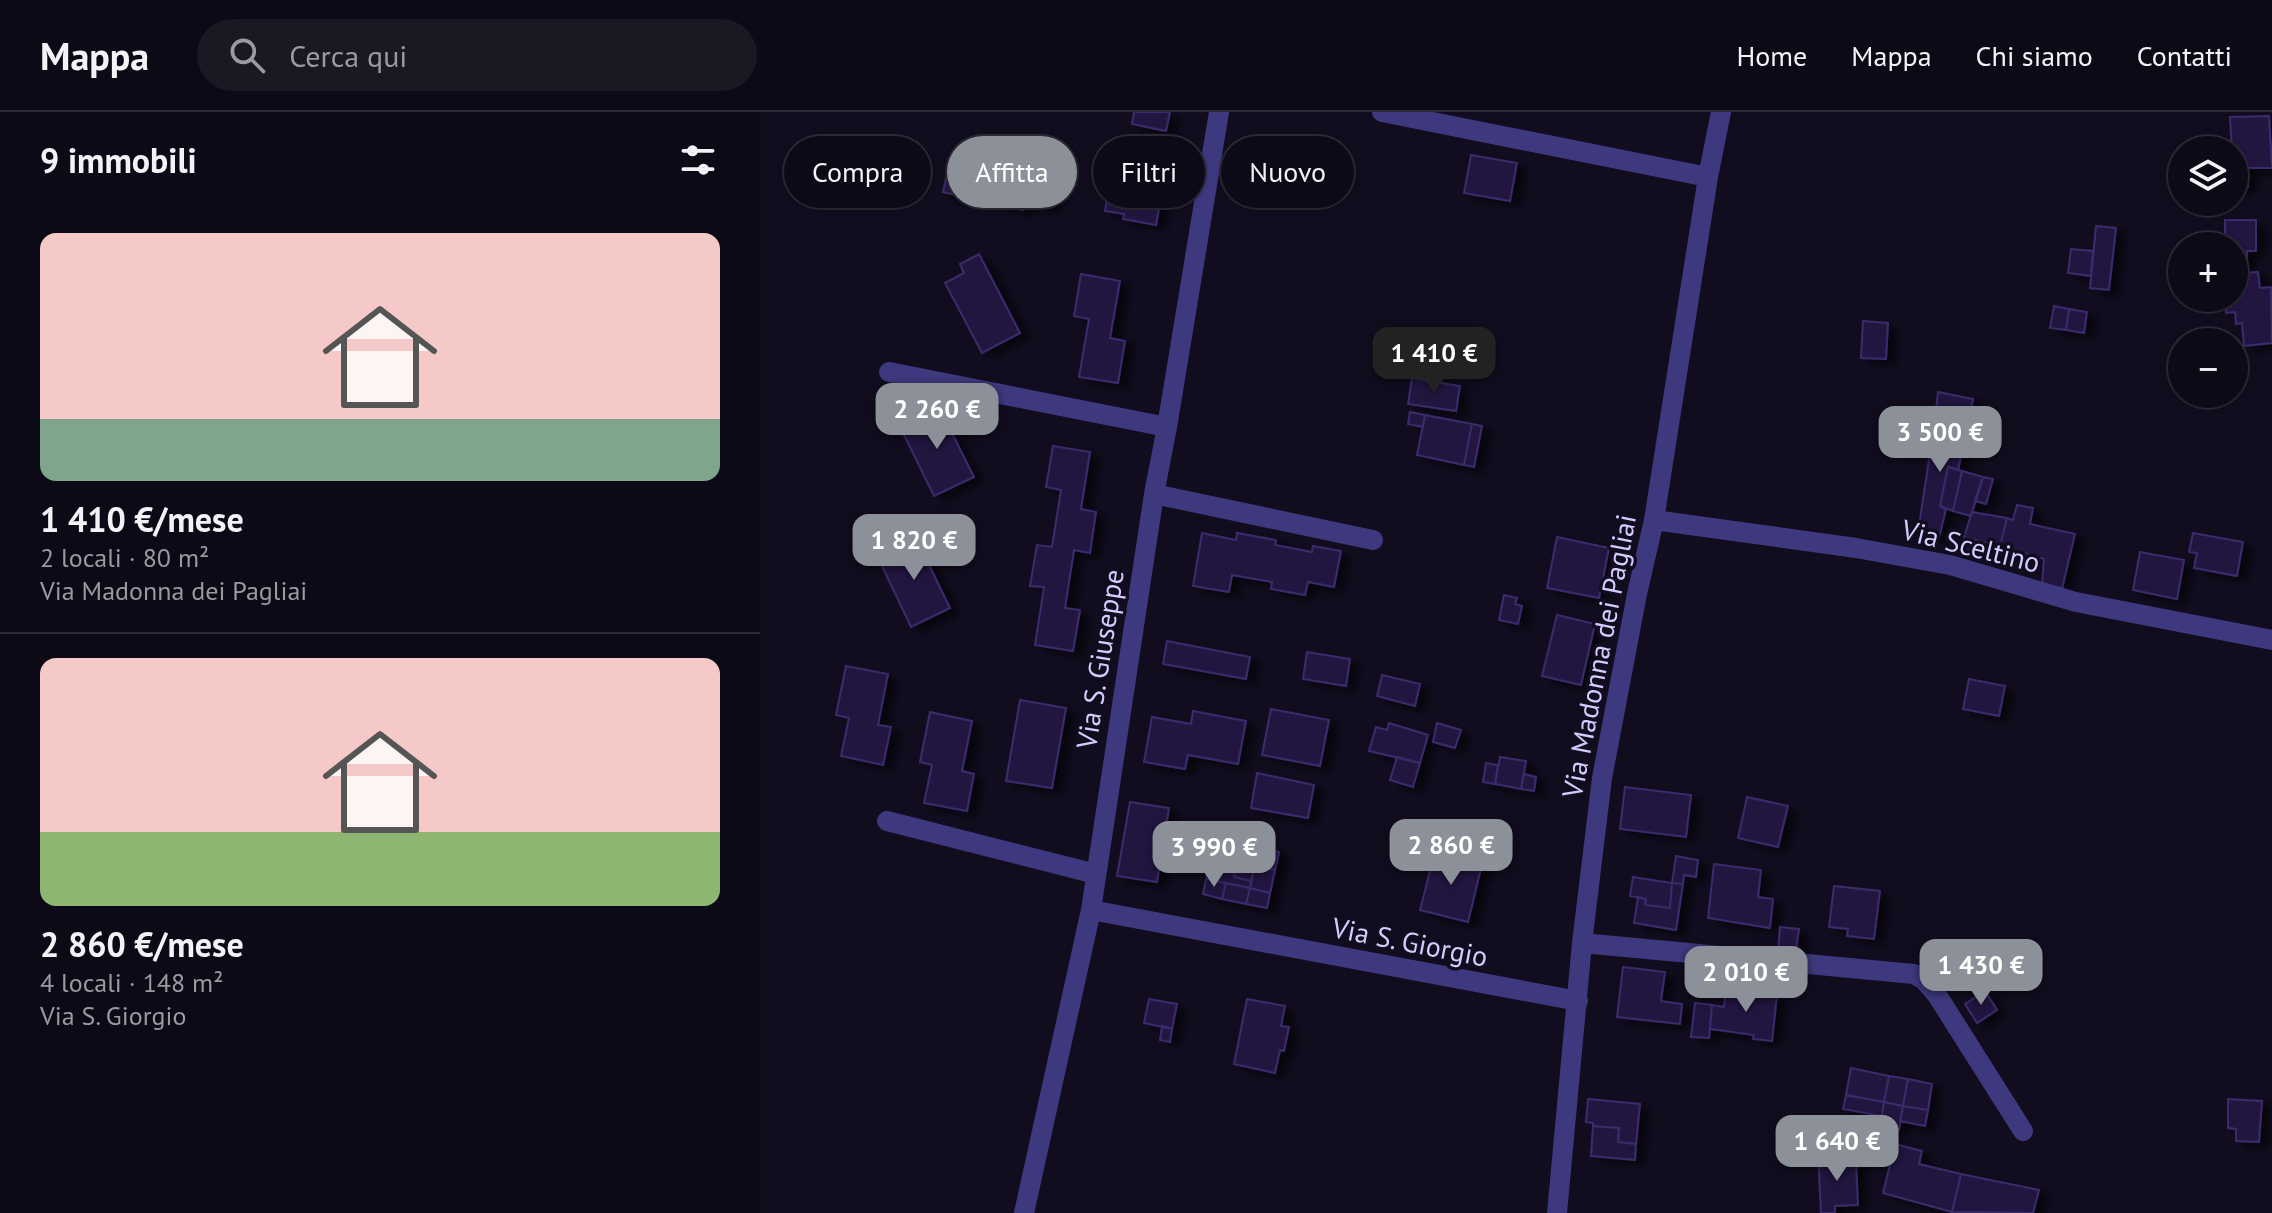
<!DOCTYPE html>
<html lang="it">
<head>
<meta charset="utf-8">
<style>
  body { margin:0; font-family:"PT Sans",sans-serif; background:#1b1824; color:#f1f3f6; height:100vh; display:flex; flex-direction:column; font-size:30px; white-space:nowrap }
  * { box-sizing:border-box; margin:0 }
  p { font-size:26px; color:#9a9aa1 }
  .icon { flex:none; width:44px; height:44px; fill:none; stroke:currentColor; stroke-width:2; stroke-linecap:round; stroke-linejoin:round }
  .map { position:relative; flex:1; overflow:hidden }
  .details { display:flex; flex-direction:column; background:#0d0a17; width:760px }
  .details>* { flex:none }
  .top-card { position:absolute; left:24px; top:24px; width:760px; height:72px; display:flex; gap:16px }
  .fabs { position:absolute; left:1408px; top:24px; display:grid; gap:16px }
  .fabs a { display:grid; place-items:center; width:80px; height:80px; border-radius:50%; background:#0d0a17; box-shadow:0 2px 6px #0004,0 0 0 2px #2d2b36; font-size:40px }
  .price { position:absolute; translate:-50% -68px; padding:0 18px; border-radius:16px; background:#8c9099; color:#fff; font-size:26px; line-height:52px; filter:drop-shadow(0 2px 4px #0008) }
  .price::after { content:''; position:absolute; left:50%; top:48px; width:24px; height:18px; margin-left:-12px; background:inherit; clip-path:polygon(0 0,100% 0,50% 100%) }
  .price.current { background:#222; color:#fff }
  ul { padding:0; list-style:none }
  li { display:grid; align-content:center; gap:16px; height:424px; padding:0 40px }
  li+li { border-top:2px solid #2d2b36 }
  li span { display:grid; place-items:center; height:248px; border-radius:16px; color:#555 }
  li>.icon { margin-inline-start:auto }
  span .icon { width:144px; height:144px; fill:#fffc; stroke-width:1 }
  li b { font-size:34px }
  h2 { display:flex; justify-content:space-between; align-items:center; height:96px; padding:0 40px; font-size:34px }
  .pill { padding:0 28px; border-radius:36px; background:#0d0a17; box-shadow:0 2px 6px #0004,0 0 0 2px #2d2b36; font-size:28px; line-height:72px }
  .pill.current { background:#8c9099; color:#fff }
  header { display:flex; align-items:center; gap:48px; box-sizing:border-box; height:112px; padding:0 40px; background:#0d0a17; border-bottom:2px solid #2d2b36 }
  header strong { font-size:38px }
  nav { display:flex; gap:44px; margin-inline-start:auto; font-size:28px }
  .search { width:560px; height:72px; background:#1b1824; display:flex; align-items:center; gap:20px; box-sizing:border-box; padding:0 28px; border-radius:44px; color:#9a9aa1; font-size:30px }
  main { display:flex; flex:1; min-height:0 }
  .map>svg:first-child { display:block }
  .building { fill:#231940; stroke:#3b2c6c; stroke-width:2; filter:url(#shadow) }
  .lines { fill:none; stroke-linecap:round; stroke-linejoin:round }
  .street { stroke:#3e397e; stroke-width:20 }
  .labels { text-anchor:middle; stroke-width:7; stroke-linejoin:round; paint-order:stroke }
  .street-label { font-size:28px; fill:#d4ccfe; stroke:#110d1f }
</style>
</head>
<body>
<header>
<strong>Mappa</strong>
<div class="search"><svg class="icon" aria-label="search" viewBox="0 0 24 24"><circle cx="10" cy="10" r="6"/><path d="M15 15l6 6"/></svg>Cerca qui</div>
<nav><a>Home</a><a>Mappa</a><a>Chi siamo</a><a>Contatti</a></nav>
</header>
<main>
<section class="details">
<h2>9 immobili<svg class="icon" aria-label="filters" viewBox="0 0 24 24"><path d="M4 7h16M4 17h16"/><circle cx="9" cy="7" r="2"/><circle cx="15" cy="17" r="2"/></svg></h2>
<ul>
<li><span style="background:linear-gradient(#f6c9c9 75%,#7fa58c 0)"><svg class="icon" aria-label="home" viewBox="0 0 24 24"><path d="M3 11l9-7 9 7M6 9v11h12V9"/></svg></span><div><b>1 410 €/mese</b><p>2 locali · 80 m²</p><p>Via Madonna dei Pagliai</p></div></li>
<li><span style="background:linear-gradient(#f6c9c9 70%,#8fb573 0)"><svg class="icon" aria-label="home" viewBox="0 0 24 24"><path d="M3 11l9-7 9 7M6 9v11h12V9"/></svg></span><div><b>2 860 €/mese</b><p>4 locali · 148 m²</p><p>Via S. Giorgio</p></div></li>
</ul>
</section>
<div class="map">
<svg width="1512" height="1101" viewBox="0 0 1512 1101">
  <defs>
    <filter id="shadow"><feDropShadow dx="9" dy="5" stdDeviation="4" flood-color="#0009"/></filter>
  </defs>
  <rect width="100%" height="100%" fill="#110d1f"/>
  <path class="building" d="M374 0H410L406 19 372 12Z
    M1509 4 1512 56H1488V75L1474 76 1470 5Z
    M219 43 246 49 244 55 271 61 272 55 299 61 290 96 265 90 263 98 236 91 238 85 212 80 210 86 183 80 191 44 217 50Z
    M711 43 757 51 750 89 704 81Z
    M352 60 404 69 396 113 363 107 364 102 345 99Z
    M1465 108H1496V139H1487V152H1474V134H1465Z
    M1336 114 1356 116 1349 178 1330 176Z
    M1311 137 1333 139 1331 164 1308 161Z
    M219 142 260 221 222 241 185 171 204 161 200 152Z
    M1474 152H1480L1481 161 1498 160 1500 176 1511 175 1512 231 1484 234 1482 211 1476 212 1475 200 1466 201 1465 186H1474Z
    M321 162 360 169 350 226 365 229 358 271 319 265 329 207 314 204Z
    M1294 194 1309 197 1306 218 1290 216Z
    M1309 197 1327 200 1324 221 1306 218Z
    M1103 209 1128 211 1126 247 1101 246Z
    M652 266 700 274 696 299 648 292Z
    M1178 280 1213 287 1207 317 1175 308Z
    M177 291 214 365 174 384 142 319 162 310 157 301Z
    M650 300 665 303 663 315 648 312Z
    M665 303 712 312 704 353 657 343Z
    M1175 308 1207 317 1198 358 1188 355 1180 394 1186 397 1179 426 1158 420Z
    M712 312 722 314 714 355 704 353Z
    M293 334 330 340 321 397 336 400 330 441 314 438 305 496 320 498 313 539 275 533 284 475 270 474 277 433 292 435 301 378 286 375Z
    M1188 355 1202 359 1193 399 1180 394Z
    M1202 359 1223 365 1211 404 1193 399Z
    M1223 365 1233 367 1226 392 1215 389Z
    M1257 393 1273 396 1270 412 1315 422 1302 477 1282 471 1284 447 1240 434 1247 406 1253 408Z
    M1212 400 1247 406 1240 434 1204 425Z
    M442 421 476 428 477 421 516 428 515 433 552 440 553 434 581 439 574 475 548 470 545 483 511 477 512 470 472 463 469 480 433 474Z
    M1433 421 1483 430 1477 464 1434 456 1437 441 1429 440Z
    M154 422 190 496 151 515 120 450 138 441 134 432Z
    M797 425 849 436 839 486 787 476Z
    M1204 425 1220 430 1216 444 1200 440Z
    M1380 440 1424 448 1417 487 1373 478Z
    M744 483 757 486 755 492 762 494 758 512 739 508Z
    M797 503 835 512 821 573 782 564Z
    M407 529 490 545 486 567 403 552Z
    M547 540 590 547 586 574 543 567Z
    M86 554 128 562 118 613 131 615 123 653 81 644 89 606 76 603Z
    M622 563 660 572 655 594 617 584Z
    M1209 567 1245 574 1239 604 1203 597Z
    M260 588 306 596 292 676 246 669Z
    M511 597 569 608 560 654 502 643Z
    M433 599 486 609 478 652 428 643 425 657 384 650 392 605 431 612Z
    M170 600 212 609 202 659 214 662 207 699 164 691 172 653 160 650Z
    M629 611 668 623 660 651 609 639 616 615 627 618Z
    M677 611 701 618 695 636 673 630Z
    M637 645 660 651 653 675 630 668Z
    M740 645 766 649 761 677 735 672Z
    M726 651 738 653 735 672 723 670Z
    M497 661 554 673 548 706 491 696Z
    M764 662 776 665 774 679 761 677Z
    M865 675 931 683 926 725 860 717Z
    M987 685 1028 694 1018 735 978 726Z
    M370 690 409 696 397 770 357 764Z
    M455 726 464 728 462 736 471 749 451 745Z
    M464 728 481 731 477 750 471 749 462 736Z
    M481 731 499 735 496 749 478 744Z
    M499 735 519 740 515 758 495 754Z
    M675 740 722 752 708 810 660 798Z
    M478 744 496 749 491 769 474 765Z
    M916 744 938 748 936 765 924 763 923 772 912 771Z
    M451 745 477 750 474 765 491 769 490 776 446 767Z
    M954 752 1001 758 998 785 1013 787 1010 816 948 806Z
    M495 754 515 758 510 781 490 776Z
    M873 765 912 771 910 796 885 793 886 787 870 784Z
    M446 767 466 771 462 787 443 782Z
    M466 771 490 776 486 792 462 787Z
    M912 771 923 772 916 818 874 811 878 785 886 787 885 793 910 796Z
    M1074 774 1120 779 1114 827 1087 824 1088 817 1069 815Z
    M490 776 510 781 507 796 486 792Z
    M1020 815 1039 817 1035 845 1018 843Z
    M863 855 905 860 901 889 922 892 920 912 857 905Z
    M966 877 1017 883 1012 929 993 927 994 923 950 917 952 893 964 895Z
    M1225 879 1237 898 1217 911 1205 892Z
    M389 887 417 892 412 917 384 911Z
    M487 887 525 894 521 914 529 915 524 939 520 938 515 961 474 952Z
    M935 891 952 893 949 926 931 925Z
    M402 914 412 917 410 930 400 928Z
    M1091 956 1129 964 1124 990 1086 983Z
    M1129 964 1148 967 1143 994 1124 990Z
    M1148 967 1172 972 1168 998 1143 994Z
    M1086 983 1124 990 1122 1004 1083 997Z
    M828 987 880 992 876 1032 858 1030 859 1016 833 1014V1011L826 1010Z
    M1468 987 1502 989 1499 1030 1476 1029V1017L1468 1016Z
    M1124 990 1143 994 1139 1018 1127 1015 1128 1005 1122 1004Z
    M1143 994 1168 998 1165 1014 1140 1009Z
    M833 1014 859 1016 858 1030 876 1032 875 1048 831 1044Z
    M1071 1031 1072 1039 1058 1041 1057 1032Z
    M1135 1032 1162 1039 1159 1052 1201 1062 1192 1100 1123 1081Z
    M1072 1039 1073 1050 1096 1049 1098 1093 1075 1094V1101H1061L1058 1041Z
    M1201 1062 1279 1078 1273 1101 1192 1100Z"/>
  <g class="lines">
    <path class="street" d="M622 0 948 65
      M129 260 407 315
      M394 382 613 428
      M894 408 1096 436 1190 453 1316 490 1512 528
      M127 709 336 762
      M331 798 818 889
      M822 831 1154 862 1164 868 1177 883 1263 1019
      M264 1101 331 798 394 382 407 315 459 0
      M797 1101 822 831 842 666 877 482 894 408 948 65 961 0"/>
  </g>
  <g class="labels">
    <g class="street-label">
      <text transform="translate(1211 434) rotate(14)" y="10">Via Sceltino</text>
      <text transform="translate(839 544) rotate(-79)" y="10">Via Madonna dei Pagliai</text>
      <text transform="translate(340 547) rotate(-81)" y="10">Via S. Giuseppe</text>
      <text transform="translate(650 830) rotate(11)" y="10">Via S. Giorgio</text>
    </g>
  </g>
</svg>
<div class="fabs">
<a><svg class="icon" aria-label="layers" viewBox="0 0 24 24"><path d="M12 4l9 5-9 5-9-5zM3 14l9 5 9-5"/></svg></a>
<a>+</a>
<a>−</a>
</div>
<b class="price current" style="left:674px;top:283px">1 410 €</b>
<b class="price" style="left:177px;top:339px">2 260 €</b>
<b class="price" style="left:1180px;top:362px">3 500 €</b>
<b class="price" style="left:154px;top:470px">1 820 €</b>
<b class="price" style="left:691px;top:775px">2 860 €</b>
<b class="price" style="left:454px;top:777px">3 990 €</b>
<b class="price" style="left:1221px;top:895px">1 430 €</b>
<b class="price" style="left:986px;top:902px">2 010 €</b>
<b class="price" style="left:1077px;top:1071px">1 640 €</b>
<div class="top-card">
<a class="pill">Compra</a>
<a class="pill current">Affitta</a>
<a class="pill">Filtri</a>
<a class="pill">Nuovo</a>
</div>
</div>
</main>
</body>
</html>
